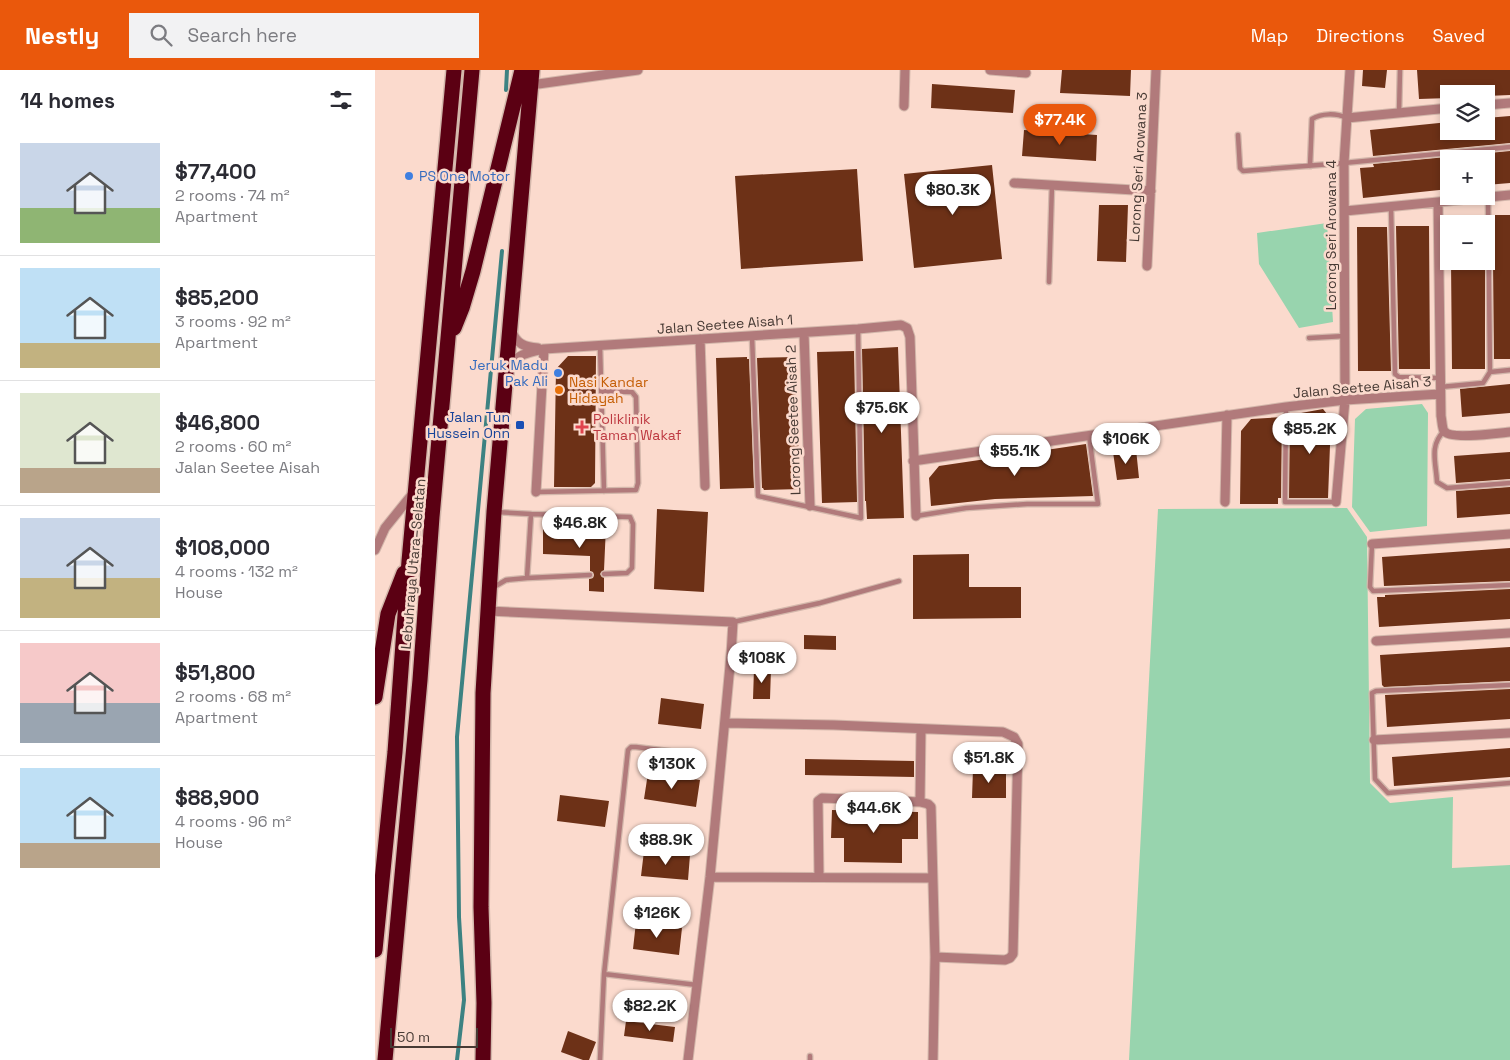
<!DOCTYPE html>
<html lang="en">
<head>
<meta charset="utf-8">
<style>
  body { margin:0; font-family:"Space Grotesk",sans-serif; background:#f2f2f3; color:#2b2b33; height:100vh; display:flex; flex-direction:column; font-size:19px; white-space:nowrap }
  * { box-sizing:border-box; margin:0 }
  p { font-size:16px; color:#7c7c81 }
  .icon { flex:none; width:28px; height:28px; fill:none; stroke:currentColor; stroke-width:2; stroke-linecap:round; stroke-linejoin:round }
  .map { position:relative; flex:1; overflow:hidden }
  .side { display:flex; flex-direction:column; background:#fff; width:375px }
  .side>* { flex:none }
  .buttons { position:absolute; left:1065px; top:15px; display:grid; gap:10px }
  .buttons a { display:grid; place-items:center; width:55px; height:55px; border-radius:0px; background:#fff; box-shadow:0 2px 8px #0003; font-size:25px }
  .scale { position:absolute; left:15px; bottom:12px; width:88px; box-sizing:border-box; padding-left:5px; border:2px solid #473a34; border-top:0; font-size:14px; line-height:18px; white-space:nowrap; color:#473a34; -webkit-text-stroke:4px #fbdacd; paint-order:stroke }
  .price { position:absolute; translate:-50% -42px; padding:0 11px; border-radius:18px; background:#fff; color:#222; font-size:16px; line-height:32px; filter:drop-shadow(0 1px 2px #0008) }
  .price::after { content:''; position:absolute; left:50%; top:30px; width:15px; height:11px; margin-left:-8px; background:inherit; clip-path:polygon(0 0,100% 0,50% 100%) }
  .price.selected { background:#ea580c; color:#fff }
  ul { padding:0; list-style:none }
  li { display:flex; align-items:center; gap:15px; height:125px; padding:0 20px }
  li+li { border-top:1px solid #e1e1e2 }
  li span { display:grid; place-items:center; flex:none; width:140px; height:100px; border-radius:0px; color:#555 }
  li>.icon { margin-inline-start:auto }
  span .icon { width:60px; height:60px; fill:#fffc; stroke-width:1 }
  li b { font-size:21px }
  h2 { display:flex; justify-content:space-between; align-items:center; height:60px; padding:0 20px; font-size:21px }
  header { display:flex; align-items:center; gap:30px; box-sizing:border-box; height:70px; padding:0 25px; background:#ea580c; color:#fff }
  header strong { font-size:24px }
  nav { display:flex; gap:28px; margin-inline-start:auto; font-size:18px }
  .search { width:350px; height:45px; background:#f2f2f3; display:flex; align-items:center; gap:12px; box-sizing:border-box; padding:0 18px; border-radius:0px; color:#7c7c81; font-size:19px }
  main { display:flex; flex:1; min-height:0 }
  .map>svg:first-child { display:block }
  .green { fill:#98d4ae }
  .lines { fill:none; stroke-linecap:round; stroke-linejoin:round }
  .stream { stroke:#3d8282; stroke-width:4 }
  .building { fill:#6d3117 }
  .lane-casing { stroke:#d3b7ab; stroke-width:7 }
  .street-casing { stroke:#d3b7ab; stroke-width:11 }
  .highway-casing { stroke:#d3b7ab; stroke-width:18 }
  .lane { stroke:#b17a7b; stroke-width:4.5 }
  .street { stroke:#b17a7b; stroke-width:9 }
  .highway { stroke:#5b0013; stroke-width:15 }
  .shop-dot { fill:#3f7fe0; stroke:#fbdacd; stroke-width:2 }
  .food-dot { fill:#e8710a; stroke:#fbdacd; stroke-width:2 }
  .transit-dot { fill:#1a4fb4; stroke:#fbdacd; stroke-width:2 }
  .health-dot { fill:#e0444e; stroke:#fbdacd; stroke-width:2 }
  .labels { text-anchor:middle; stroke-width:5; stroke-linejoin:round; paint-order:stroke }
  .street-label { font-size:14px; fill:#473a34; stroke:#fbdacd }
  .shop-label { font-size:14px; fill:#366cbe; stroke:#fbdacd; text-anchor:start }
  .food-label { font-size:14px; fill:#c56008; stroke:#fbdacd; text-anchor:start }
  .transit-label { font-size:14px; fill:#164399; stroke:#fbdacd; text-anchor:end }
  .health-label { font-size:14px; fill:#be3a42; stroke:#fbdacd; text-anchor:start }
</style>
</head>
<body>
<header>
<strong>Nestly</strong>
<div class="search"><svg class="icon" aria-label="search" viewBox="0 0 24 24"><circle cx="10" cy="10" r="6"/><path d="M15 15l6 6"/></svg>Search here</div>
<nav><a>Map</a><a>Directions</a><a>Saved</a></nav>
</header>
<main>
<section class="side">
<h2>14 homes<svg class="icon" aria-label="filters" viewBox="0 0 24 24"><path d="M4 7h16M4 17h16"/><circle cx="9" cy="7" r="2"/><circle cx="15" cy="17" r="2"/></svg></h2>
<ul>
<li><span style="background:linear-gradient(#c9d6e8 65%,#8fb573 0)"><svg class="icon" aria-label="home" viewBox="0 0 24 24"><path d="M3 11l9-7 9 7M6 9v11h12V9"/></svg></span><div><b>$77,400</b><p>2 rooms · 74 m²</p><p>Apartment</p></div></li>
<li><span style="background:linear-gradient(#bfe0f5 75%,#c2b280 0)"><svg class="icon" aria-label="home" viewBox="0 0 24 24"><path d="M3 11l9-7 9 7M6 9v11h12V9"/></svg></span><div><b>$85,200</b><p>3 rooms · 92 m²</p><p>Apartment</p></div></li>
<li><span style="background:linear-gradient(#dfe7d0 75%,#b9a48a 0)"><svg class="icon" aria-label="home" viewBox="0 0 24 24"><path d="M3 11l9-7 9 7M6 9v11h12V9"/></svg></span><div><b>$46,800</b><p>2 rooms · 60 m²</p><p>Jalan Seetee Aisah</p></div></li>
<li><span style="background:linear-gradient(#c9d6e8 60%,#c2b280 0)"><svg class="icon" aria-label="home" viewBox="0 0 24 24"><path d="M3 11l9-7 9 7M6 9v11h12V9"/></svg></span><div><b>$108,000</b><p>4 rooms · 132 m²</p><p>House</p></div></li>
<li><span style="background:linear-gradient(#f6c9c9 60%,#9aa5b1 0)"><svg class="icon" aria-label="home" viewBox="0 0 24 24"><path d="M3 11l9-7 9 7M6 9v11h12V9"/></svg></span><div><b>$51,800</b><p>2 rooms · 68 m²</p><p>Apartment</p></div></li>
<li><span style="background:linear-gradient(#bfe0f5 75%,#b9a48a 0)"><svg class="icon" aria-label="home" viewBox="0 0 24 24"><path d="M3 11l9-7 9 7M6 9v11h12V9"/></svg></span><div><b>$88,900</b><p>4 rooms · 96 m²</p><p>House</p></div></li>
</ul>
</section>
<div class="map">
<svg width="1135" height="990" viewBox="0 0 1135 990">
  <rect width="100%" height="100%" fill="#fbdacd"/>
  <path class="green" d="M952 153 958 252 924 258 884 194 882 163Z
    M1047 334 1053 343 1052 456 995 462 977 437 980 349 991 339Z
    M972 438 992 467 995 713 1015 733 1078 727 1077 798 1135 795V990H754L783 439Z"/>
  <g class="lines">
    <path class="stream" d="M131 20 132 0
      M82 990 89 930 84 847 82 667 127 181"/>
  </g>
  <path class="building" d="M687 0H756L755 26 685 23Z
    M988 0H1012L1010 18 987 16Z
    M1042 0H1135V25L1111 26V24H1074V28L1044 29Z
    M557 14 640 20 638 43 556 38Z
    M1135 46V73L998 86 995 60 1074 52V61H1111V48Z
    M649 60 722 65 721 91 647 86Z
    M1135 81V113L1111 115V89H1074V119L988 128 985 98 999 97 998 94Z
    M617 95 627 189 539 198 529 104Z
    M482 99 488 191 366 199 360 106Z
    M724 135H753L751 192 722 191Z
    M1120 145H1135V289H1119L1118 191H1120Z
    M1021 156H1054L1055 299H1024Z
    M982 157H1012L1016 301H983Z
    M1076 191H1110V299H1077Z
    M523 277 529 448 492 449 491 431H490L487 279Z
    M479 281 482 432 447 433 442 282Z
    M193 286H221L220 413 216 417H179L181 299Z
    M372 287V289H374L379 418 345 419 341 288Z
    M420 287 425 419 389 420 388 418H387L382 288Z
    M1135 314V343L1087 347 1085 319Z
    M948 339 956 349 953 428H914L915 345Z
    M907 347 906 428H903V434H865L866 361 876 349Z
    M711 374 718 426 620 429 556 436 554 408 564 396Z
    M761 379 764 408 742 410 738 382Z
    M1135 382V409L1081 413 1079 386Z
    M1135 417V444L1082 448 1081 421Z
    M282 439 333 442 329 522 279 519Z
    M215 456H231L229 500 225 504 229 508V522L214 521V509L218 508 219 505 218 502 215 501V486L168 484V458L214 459Z
    M1135 478V511L1009 516 1007 487Z
    M594 484V517H646V548L538 549V485Z
    M1135 519V549L1004 557 1002 527H1010V525Z
    M429 565 461 566V580L429 579Z
    M1135 577V611L1009 617 1007 615 1005 585Z
    M379 599H396L395 629H378Z
    M1135 619V649L1012 657 1010 625Z
    M286 628 329 634 326 659 283 654Z
    M1135 678V707L1019 716 1017 687Z
    M430 689 539 691V707L430 705Z
    M598 699H631V728H597Z
    M273 703 325 710 321 737 269 729Z
    M185 725 234 731 230 757 182 751Z
    M457 740 543 742V769H527V793L469 792V768H456Z
    M269 781 315 785 313 810 266 806Z
    M261 852 307 858 304 885 258 879Z
    M251 951 300 957 298 972 249 966Z
    M193 961 221 972 214 990H208L186 982Z"/>
  <g class="lines">
    <g class="lane-casing">
      <path id="lane" d="M1024 43 1025 0
        M863 65 865 98 868 101 969 93 1135 77
        M935 96 937 49C947 43 961 43 972 48
        M1113 127 1115 302
        M1016 136 1020 304 1024 307 1065 308
        M674 212 677 115
        M377 266 383 426 486 448 483 259
        M934 268 970 266
        M225 276 229 421
        M1065 317 1108 313 1115 302 1135 300
        M911 337 910 432H961
        M1069 361C1054 376 1061 392 1062 412L1072 418 1135 413
        M161 422 261 420 263 413 261 327 257 322 227 321
        M156 444 255 447 258 454 257 498 252 503 229 504
        M541 446 591 438 652 434H723L714 365
        M997 474 995 517 998 521 1135 515
        M152 508 215 505
        M119 517 131 510 152 508 156 444 120 442
        M358 552 445 533 524 511
        M1135 615 1001 621 997 623 1000 709 1013 723 1135 713
        M229 904 322 915
        M435 986V990
        M225 990 229 904 253 680 256 677H261L316 684"/>
    </g>
    <g class="street-casing">
      <path id="street" d="M615 0 651 3
        M156 15 263 0
        M1111 35 1135 33
        M529 36 530 0
        M972 48 1074 38
        M639 113 776 121
        M1063 132 1066 346C1067 350 1067 358 1069 361 1075 370 1124 363 1135 362
        M970 141 1135 125
        M772 196 781 0
        M137 261C141 274 150 277 163 278
        M429 263 435 436
        M325 269 330 416
        M134 297C142 284 155 282 169 279L483 259 526 255 532 258 535 267 541 446
        M538 391 911 337 970 330 1065 324
        M161 422 169 279
        M850 432 852 345
        M961 432 970 330 969 93 975 0
        M997 474 1135 464
        M0 480 10 458 39 422
        M113 541 358 552 356 585 335 807 313 990
        M1001 571 1135 563
        M350 653 459 655 628 662 639 667 643 674 638 884 635 888 630 890 560 887
        M999 670 1135 663
        M545 732 546 659
        M335 807 557 808
        M444 807 443 731 447 728 545 732 553 734 556 737 560 887 558 990"/>
    </g>
    <g class="highway-casing">
      <path id="highway" d="M79 258 87 238 98 201 147 0
        M0 627 13 544 29 503
        M0 880 20 682 34 491 79 0
        M10 990 45 610 57 447 97 0
        M108 990 109 933 106 837 108 623 119 442 157 0"/>
    </g>
    <use href="#lane" class="lane"/>
    <use href="#street" class="street"/>
    <use href="#highway" class="highway"/>
  </g>
  <g class="shop-dot">
    <circle cx="34" cy="106" r="5"/>
    <circle cx="183" cy="303" r="5"/>
  </g>
  <circle class="food-dot" cx="184" cy="320" r="5"/>
  <rect class="transit-dot" x="140" y="350" width="10" height="10" rx="2.5"/>
  <path class="health-dot" d="M204.5 349.5h5v5h5v5h-5v5h-5v-5h-5v-5h5z"/>
  <g class="labels">
    <g class="street-label">
      <text transform="translate(763 97) rotate(-87)" y="5">Lorong Seri Arowana 3</text>
      <text transform="translate(956 165) rotate(-90)" y="5">Lorong Seri Arowana 4</text>
      <text transform="translate(350 254) rotate(-4)" y="5">Jalan Seetee Aisah 1</text>
      <text transform="translate(987 317) rotate(-5)" y="5">Jalan Seetee Aisah 3</text>
      <text transform="translate(418 350) rotate(-92)" y="5">Lorong Seetee Aisah 2</text>
      <text transform="translate(38 494) rotate(-85)" y="5">Lebuhraya Utara–Selatan</text>
    </g>
    <g class="shop-label">
      <text x="44" y="111">PS One Motor</text>
      <text x="173" y="300" text-anchor="end">Jeruk Madu<tspan x="173" dy="16">Pak Ali</tspan></text>
    </g>
    <g class="food-label">
      <text x="194" y="317">Nasi Kandar<tspan x="194" dy="16">Hidayah</tspan></text>
    </g>
    <g class="transit-label">
      <text x="135" y="352">Jalan Tun<tspan x="135" dy="16">Hussein Onn</tspan></text>
    </g>
    <g class="health-label">
      <text x="218" y="354">Poliklinik<tspan x="218" dy="16">Taman Wakaf</tspan></text>
    </g>
  </g>
</svg>
<div class="buttons">
<a><svg class="icon" aria-label="layers" viewBox="0 0 24 24"><path d="M12 4l9 5-9 5-9-5zM3 14l9 5 9-5"/></svg></a>
<a>+</a>
<a>−</a>
</div>
<div class="scale">50 m</div>
<b class="price selected" style="left:685px;top:76px">$77.4K</b>
<b class="price" style="left:578px;top:146px">$80.3K</b>
<b class="price" style="left:507px;top:364px">$75.6K</b>
<b class="price" style="left:935px;top:385px">$85.2K</b>
<b class="price" style="left:751px;top:395px">$106K</b>
<b class="price" style="left:640px;top:407px">$55.1K</b>
<b class="price" style="left:205px;top:479px">$46.8K</b>
<b class="price" style="left:387px;top:614px">$108K</b>
<b class="price" style="left:614px;top:714px">$51.8K</b>
<b class="price" style="left:297px;top:720px">$130K</b>
<b class="price" style="left:499px;top:764px">$44.6K</b>
<b class="price" style="left:291px;top:796px">$88.9K</b>
<b class="price" style="left:282px;top:869px">$126K</b>
<b class="price" style="left:275px;top:962px">$82.2K</b>
</div>
</main>
</body>
</html>
